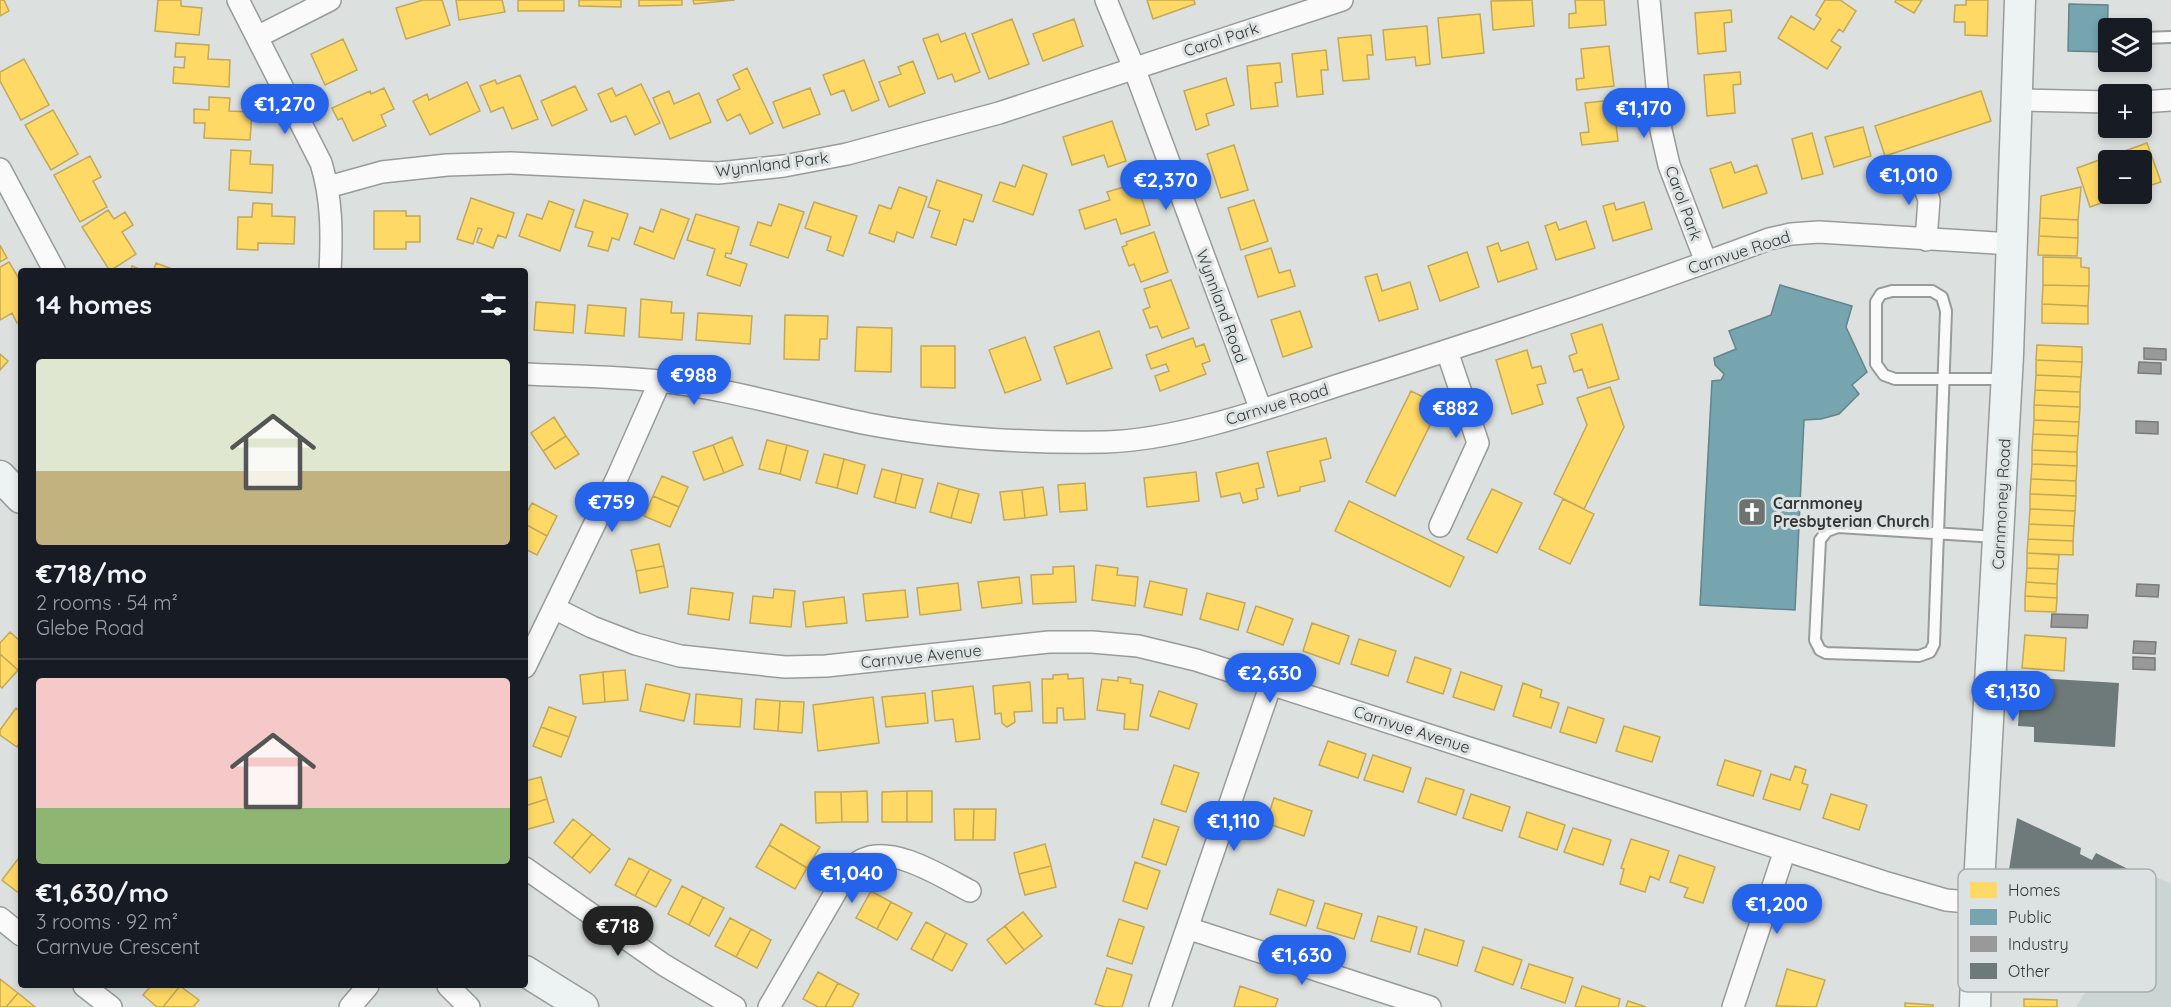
<!DOCTYPE html>
<html lang="en">
<head>
<meta charset="utf-8">
<style>
  body { margin:0; font-family:Quicksand,sans-serif; background:#242831; color:#f1f3f6; height:100vh; display:flex; flex-direction:column; font-size:22px; white-space:nowrap }
  * { box-sizing:border-box; margin:0 }
  p { font-size:20px; color:#9ea1a6 }
  .icon { flex:none; width:33px; height:33px; fill:none; stroke:currentColor; stroke-width:2; stroke-linecap:round; stroke-linejoin:round }
  .map { position:relative; flex:1; overflow:hidden }
  .side { position:absolute; left:18px; top:268px; width:510px; height:720px; display:flex; flex-direction:column; background:#171b24; border-radius:6px; box-shadow:0 3px 9px #0003 }
  .side>* { flex:none }
  .fabs { position:absolute; left:2098px; top:18px; display:grid; gap:12px }
  .fabs a { display:grid; place-items:center; width:54px; height:54px; border-radius:6px; background:#171b24; box-shadow:0 3px 9px #0003; font-size:30px }
  .price { position:absolute; translate:-50% -51px; padding:0 14px; border-radius:21px; background:#2563eb; color:#fff; font-size:20px; line-height:39px; filter:drop-shadow(0 2px 3px #0008) }
  .price::after { content:''; position:absolute; left:50%; top:36px; width:18px; height:14px; margin-left:-9px; background:inherit; clip-path:polygon(0 0,100% 0,50% 100%) }
  .price.on { background:#222; color:#fff }
  ul { padding:0; list-style:none }
  li { display:grid; align-content:center; gap:12px; height:318px; padding:0 18px }
  li+li { border-top:2px solid #363941 }
  li span { display:grid; place-items:center; height:186px; border-radius:6px; color:#555 }
  li>.icon { margin-inline-start:auto }
  span .icon { width:108px; height:108px; fill:#fffc; stroke-width:1 }
  li b { font-size:26px }
  h2 { display:flex; justify-content:space-between; align-items:center; height:72px; padding:0 18px; font-size:26px }
  .map>svg:first-child { display:block }
  .built { fill:#cbd5d3 }
  .homes { fill:#ffd966; stroke:#c2a857; stroke-width:1.5 }
  .public { fill:#76a5af; stroke:#62848a; stroke-width:1.5 }
  .industry { fill:#999; stroke:#7a7b7b; stroke-width:1.5 }
  .building { fill:#6d7a79 }
  .lines { fill:none; stroke-linecap:round; stroke-linejoin:round }
  .lane-casing { stroke:#989b9a; stroke-width:14 }
  .street-casing { stroke:#989b9a; stroke-width:24 }
  .secondary-casing { stroke:#989b9a; stroke-width:33 }
  .lane { stroke:#fafafa; stroke-width:10 }
  .street { stroke:#fafafa; stroke-width:21 }
  .secondary { stroke:#ecf3f2; stroke-width:30 }
  .labels { text-anchor:middle; stroke-width:6; stroke-linejoin:round; paint-order:stroke }
  .street-label { font-size:16px; fill:#333635; stroke:#dbe2e1 }
  .poi-label { font-size:16px; font-weight:bold; fill:#333635; stroke:#dbe2e1; text-anchor:start }
  .key { fill:#dbe2e1; stroke:#a9aead; stroke-width:1.5 }
  .key-label { font-size:16px; fill:#333635 }
</style>
</head>
<body>
<div class="map">
<svg width="2171" height="1007" viewBox="0 0 2171 1007">
  <rect width="100%" height="100%" fill="#dce1e0"/>
  <path class="built" d="M2157 878 2171 883V1007H2076Z"/>
  <path class="homes" d="M0 0H4L9 11 0 16Z
    M158 0H181V6L202 8 199 35 155 31Z
    M423 0H442L450 25 406 39 396 8Z
    M456 0H502L505 12 459 20Z
    M518 0H564V11H518Z
    M579 0H621V7L579 6Z
    M639 0H682V5L639 6Z
    M693 0H735L694 4Z
    M1147 0H1194L1195 4 1153 19Z
    M1532 0 1534 26 1493 30 1491 1Z
    M1575 0H1604L1606 25 1569 28V14L1576 13Z
    M1825 0H1840L1856 11 1843 32 1839 29 1831 41 1841 47 1827 69 1778 38 1791 16 1814 30 1821 19 1816 15Z
    M1896 0H1922L1914 13 1895 2Z
    M1966 0H1988L1987 36 1965 35V22H1954L1955 5H1966Z
    M1731 10 1732 22 1724 23 1726 51 1698 54 1695 13Z
    M1480 14 1484 53 1442 58 1438 18Z
    M1012 19 1029 64 989 79 972 34Z
    M1074 19 1083 46 1043 61 1033 34Z
    M1427 26 1430 64 1416 66 1415 57 1386 60 1383 30Z
    M965 33 980 72 955 82 952 74 938 79 923 39 938 34 941 42Z
    M1371 35 1373 55H1367L1369 79 1343 81 1338 38Z
    M343 39 357 70 325 85 311 54Z
    M176 43 209 45 208 59 230 60 229 87 173 83 174 67 184 68 185 57H175Z
    M1609 46 1614 86 1577 90 1576 79 1584 78 1581 49Z
    M1326 50 1328 70H1321L1323 94 1297 97 1292 54Z
    M24 59 49 105 21 120 0 81V72Z
    M864 60 879 100 852 111 844 90 831 95 823 75Z
    M913 61 925 93 889 107 879 82 901 74 898 67Z
    M1280 63 1282 82 1275 83 1278 106 1251 109 1247 66Z
    M747 68 773 123 750 134 740 114 727 121 717 100 740 89 733 75Z
    M1740 72 1741 84 1733 85 1735 113 1707 116 1704 75Z
    M520 75 538 119 512 129 503 107 491 112 480 86 495 80 497 84Z
    M1226 78 1234 105 1206 114 1209 125 1196 130 1184 91Z
    M467 82 480 111 430 135 413 101 427 94 429 100Z
    M641 84 660 123 635 135 626 116 611 122 598 94 612 88 616 96Z
    M575 86 587 110 552 126 541 101Z
    M384 88 394 109 381 115 386 126 353 141 342 118 338 120 332 108 370 91 371 94Z
    M810 88 820 114 783 128 773 102Z
    M669 91 674 104 699 93 711 122 670 139 653 98Z
    M1981 91 1991 121 1885 156 1875 126Z
    M209 97 230 98 229 111 252 112 250 140 204 138 205 123H194V109L209 110Z
    M1613 100 1618 141 1582 145 1580 133 1589 132 1585 103Z
    M53 110 78 154 51 170 25 125Z
    M1112 121 1126 161 1108 167 1104 155 1072 165 1063 137Z
    M1863 127 1871 156 1834 167 1825 137Z
    M1812 133 1823 174 1802 179 1792 139Z
    M2147 143 2161 182 2142 188V160H2109V194H2127L2090 207 2077 168Z
    M1234 145 1248 190 1221 198 1207 154Z
    M231 150 251 151 250 164 273 165 272 193 229 190Z
    M90 156 101 177 93 181 107 207 80 222 54 175Z
    M1731 162 1735 173 1757 165 1767 193 1723 208 1710 169Z
    M1023 165 1047 174 1033 215 993 201 1000 182 1015 187Z
    M937 180 982 195 973 222 964 219 956 245 931 237 940 211 928 207Z
    M1137 183 1150 225 1121 234 1116 219 1085 229 1079 210 1110 200 1107 192Z
    M899 187 927 197 913 238 897 232 894 242 869 233 879 205 891 209Z
    M2081 187 2078 220 2040 218 2041 196Z
    M471 198 514 213 506 238 498 235 493 248 477 242 482 229 478 228 473 244 457 239Z
    M584 200 628 214 619 240 612 238 608 251 588 246 593 232 575 227Z
    M1254 200 1268 241 1241 250 1228 208Z
    M549 201 574 210 560 251 519 236 527 214 542 219Z
    M814 202 857 216 843 256 827 250 831 237 805 228Z
    M1644 202 1652 229 1613 241 1603 206 1614 203 1616 210Z
    M253 203 272 204V216L295 217 294 244 258 243V250L237 249 238 217H252Z
    M779 204 804 212 788 258 750 245 758 222 771 226Z
    M661 209 689 219 674 259 634 244 640 227 653 232Z
    M108 210 114 219 125 212 133 225 122 232 136 254 110 271 82 227Z
    M374 211H406V216H420V242H406V249H374Z
    M696 214 739 227 731 254 726 253 725 257 747 264 740 286 707 275 715 249 687 240Z
    M2040 218 2078 220V238L2039 236Z
    M1586 221 1595 248 1556 260 1545 226 1556 222 1559 230Z
    M1154 232 1168 272 1141 282 1134 264 1129 266 1122 247 1127 245 1126 242Z
    M2039 236 2078 238 2077 256 2038 255Z
    M1528 242 1537 269 1498 282 1487 247 1498 243 1501 251Z
    M0 245 7 258 0 262Z
    M1271 248 1279 273 1290 270 1295 286 1258 297 1245 256Z
    M1467 252 1479 287 1440 301 1428 266Z
    M2043 257 2081 258V267L2089 268V286L2043 285Z
    M9 262 21 282V321L17 323 12 313 0 320V267Z
    M156 263 172 269 171 272H153Z
    M132 266 146 272H130Z
    M1377 274 1382 291 1410 282 1418 309 1379 321 1365 277Z
    M1171 280 1189 328 1162 338 1157 326 1150 328 1143 310 1150 307 1144 289Z
    M2043 285 2089 286 2088 306 2042 304Z
    M641 299 672 302 671 313H684L682 340 639 337Z
    M536 302 575 305 573 333 534 330Z
    M2042 304 2088 306V324L2042 323Z
    M588 305 626 308 624 336 585 333Z
    M1300 311 1312 347 1283 357 1271 320Z
    M698 313 752 316 750 344 696 340Z
    M785 315 828 316 827 339H820L819 360 784 359Z
    M1602 324 1619 379 1588 388 1582 369 1574 372 1569 356 1577 353 1571 334Z
    M857 327 892 328 891 372 855 371Z
    M1099 331 1112 368 1067 384 1054 347Z
    M1025 337 1041 380 1005 393 989 350Z
    M1193 338 1196 347 1204 344 1210 361 1202 364 1206 374 1160 391 1155 376 1169 371 1166 364 1151 369 1146 355Z
    M2037 345 2082 347V362L2036 360Z
    M921 346H955V388L921 387Z
    M1527 350 1532 368 1541 366 1546 383 1537 385 1543 404 1512 414 1496 360Z
    M0 354 8 361 0 370Z
    M2036 360 2082 362 2081 377 2036 375Z
    M2036 375 2081 377 2080 392 2035 390Z
    M1610 387 1624 427 1584 509 1554 494 1587 425 1577 398Z
    M2035 390 2080 392V407L2034 405Z
    M1411 391 1440 405 1395 496 1366 482Z
    M2034 405 2080 407 2079 422 2034 420Z
    M554 417 566 436 543 451 531 433Z
    M2034 420 2079 422 2078 436 2033 434Z
    M2033 434 2078 436 2077 452 2032 450Z
    M566 436 579 454 555 469 543 451Z
    M732 437 743 465 724 473 713 445Z
    M1326 438 1331 458 1320 461 1325 481 1300 487V491L1278 496 1267 452Z
    M767 440 787 445 780 474 759 469Z
    M713 445 724 473 704 480 693 452Z
    M787 445 808 451 800 480 780 474Z
    M2032 450 2077 452V466L2032 464Z
    M824 454 844 459 837 488 816 483Z
    M844 459 865 465 857 494 837 488Z
    M1258 463 1264 487 1256 489 1258 499 1243 503 1240 493 1221 497 1216 473Z
    M2032 464 2077 466 2076 481 2031 479Z
    M882 469 902 474 895 503 874 497Z
    M1196 472 1199 501 1147 507 1144 478Z
    M902 474 923 479 915 508 895 503Z
    M662 476 688 487 679 507 653 496Z
    M2031 479 2076 481V496L2030 494Z
    M938 483 959 489 951 518 930 512Z
    M1085 483 1087 510 1060 512 1058 485Z
    M1043 487 1047 515 1025 518 1022 490Z
    M959 489 979 494 971 523 951 518Z
    M1492 489 1522 503 1497 553 1467 539Z
    M1022 490 1025 518 1004 520 1000 492Z
    M2030 494 2076 496 2075 511 2030 509Z
    M653 496 679 507 670 527 644 516Z
    M1563 499 1594 514 1570 564 1539 549Z
    M1349 501 1464 557 1450 587 1335 531Z
    M532 503 557 516 547 536 525 524V516Z
    M2030 509 2075 511 2074 526 2029 524Z
    M525 524 547 536 537 555 525 549Z
    M2029 524 2074 526 2073 541 2028 539Z
    M2028 539 2073 541V555L2027 553Z
    M659 544 664 566 636 571 631 550Z
    M2027 553 2059 555 2058 569 2027 568Z
    M1096 565 1118 568 1117 575 1138 577 1135 606 1092 600Z
    M664 566 668 587 640 593 636 571Z
    M1074 566 1076 602 1033 604 1031 575 1053 574V567Z
    M2027 568 2058 569 2057 584 2026 582Z
    M1019 577 1022 603 982 608 978 582Z
    M1150 581 1187 589 1182 615 1144 607Z
    M2026 582 2057 584V598L2025 596Z
    M958 583 961 610 920 615 917 588Z
    M691 588 733 593 729 620 688 614Z
    M774 589 795 591 791 627 750 623 753 596 773 598Z
    M905 590 908 617 866 621 863 594Z
    M1207 593 1245 603 1238 630 1200 619Z
    M2025 596 2057 598 2056 612 2025 611Z
    M844 597 847 623 806 627 803 602Z
    M1256 606 1293 619 1283 645 1247 632Z
    M1312 623 1349 636 1339 664 1303 651Z
    M10 632 21 642V666L18 670 0 654V643Z
    M2025 635 2066 638 2064 671 2022 668Z
    M1359 639 1396 651 1388 676 1351 664Z
    M0 654 18 670 2 688 0 686Z
    M1415 657 1451 669 1443 694 1407 682Z
    M625 670 628 700 605 702 603 672Z
    M603 672 605 702 583 704 580 675Z
    M1461 672 1502 686 1494 710 1453 697Z
    M1068 674V679L1083 678 1085 719 1064 720 1063 708H1057V723H1043L1042 679H1053V675Z
    M1118 677 1131 679 1130 683 1143 685 1138 730 1124 729 1125 714 1097 710 1102 679 1118 681Z
    M1030 682 1032 711 1014 712 1015 722 1007 727 1002 723 1001 713 995 714 993 686Z
    M1523 683 1542 690 1540 697 1559 703 1551 728 1513 716Z
    M646 684 690 694 684 721 640 711Z
    M973 686 980 739 956 742 953 719 935 721 932 691Z
    M1159 691 1197 704 1189 729 1150 716Z
    M925 693 928 723 886 727 882 697Z
    M696 694 742 699 740 727 694 724Z
    M873 697 879 743 818 751 813 705Z
    M756 699 780 701 778 731 754 729Z
    M780 701 804 702 802 733 778 731Z
    M549 707 576 717 569 737 541 727Z
    M1568 707 1604 719 1596 743 1560 732Z
    M16 708 21 712V741L17 747 0 735V730Z
    M1624 726 1660 737 1652 762 1616 751Z
    M541 727 569 737 561 757 533 746Z
    M1328 741 1366 754 1358 778 1319 765Z
    M1373 755 1411 768 1403 792 1364 780Z
    M1725 760 1761 771 1753 796 1717 785Z
    M1174 765 1199 773 1186 812 1161 804Z
    M1795 766 1806 770 1802 783 1808 785 1800 810 1763 799 1771 774 1790 780Z
    M541 777 547 799 525 806V781Z
    M1426 778 1464 790 1456 815 1418 802Z
    M867 791 868 822H842L841 792Z
    M907 791H932V822H907Z
    M907 791V822H882V792Z
    M815 792H841L842 822 816 823Z
    M1471 794 1510 807 1502 831 1463 818Z
    M1831 794 1867 805 1859 830 1823 818Z
    M1274 798 1312 811 1304 836 1266 823Z
    M547 799 554 822 525 830V806Z
    M954 809H974L973 840H955Z
    M974 809H996L995 840H973Z
    M1527 812 1565 825 1557 850 1519 837Z
    M573 819 592 834 572 858 554 843Z
    M1154 819 1179 827 1166 865 1142 857Z
    M781 824 820 847 807 868 769 845Z
    M1573 828 1611 840 1603 865 1564 852Z
    M592 834 610 849 590 873 572 858Z
    M1631 839 1669 851 1659 880 1650 876 1645 892 1620 884 1624 869 1621 868Z
    M1045 844 1051 866 1019 874 1014 853Z
    M769 845 807 868 795 889 756 867Z
    M21 855V893L20 894 2 880Z
    M1679 855 1715 867 1703 903 1684 897 1688 888 1670 882Z
    M629 858 650 869 635 896 615 885Z
    M1135 862 1160 871 1147 909 1123 901Z
    M1051 866 1056 887 1025 895 1019 874Z
    M650 869 671 880 656 907 635 896Z
    M682 886 703 897 689 925 668 914Z
    M1278 889 1314 901 1306 926 1270 914Z
    M871 891 891 902 877 929 856 918Z
    M703 897 724 908 709 936 689 925Z
    M891 902 912 913 897 940 877 929Z
    M1325 903 1362 914 1354 939 1317 928Z
    M1023 912 1042 936 1024 950 1005 926Z
    M1378 916 1417 927 1410 952 1371 941Z
    M730 918 751 929 736 957 715 946Z
    M1119 919 1144 927 1132 964 1107 956Z
    M926 922 946 933 932 960 911 949Z
    M1005 926 1024 950 1006 964 987 940Z
    M751 929 771 940 757 968 736 957Z
    M1425 929 1464 941 1457 966 1418 954Z
    M946 933 967 944 952 971 932 960Z
    M1483 947 1522 960 1513 985 1475 971Z
    M1529 964 1573 978 1565 1003 1521 988Z
    M1107 968 1132 975 1122 1007H1105L1095 1004Z
    M1787 969 1825 980 1816 1007 1776 1006Z
    M818 972 838 983 825 1007H818L803 999Z
    M0 979 18 993 6 1007H0Z
    M838 983 859 994 852 1007H825Z
    M151 986H180L163 1007H157L143 995Z
    M180 986 199 1000 193 1007H163Z
    M1240 986 1278 999 1275 1007H1234Z
    M1582 986 1620 999 1618 1007H1575Z
    M18 993 35 1007H6Z
    M2024 999 2057 1000V1007H2024Z
    M1628 1001 1646 1007H1626Z
    M1905 1003 1933 1005V1007H1905Z"/>
  <path class="public" d="M2069 4 2108 5 2107 52 2068 51Z
    M1780 285 1852 306 1846 327 1867 372 1852 385 1859 394 1839 414 1821 419 1804 420 1795 610 1700 605 1712 381 1721 380 1724 374 1715 365 1714 358 1736 349 1729 331 1771 315Z"/>
  <path class="industry" d="M2144 348 2166 349V360L2144 359Z
    M2139 362 2161 363V374L2138 373Z
    M2136 421 2158 422V434L2136 433Z
    M2137 584 2159 585 2158 597 2136 596Z
    M2052 614 2088 615 2087 628 2051 627Z
    M2134 641 2156 642 2155 654 2133 653Z
    M2133 657 2155 658V670L2133 669Z"/>
  <path class="building" d="M2021 677 2119 683 2115 747 2034 742V727L2018 726Z
    M2017 818 2081 848 2080 854 2092 860 2096 853 2138 874 2118 920 2070 897 2077 883 2009 870Z"/>
  <g class="lines">
    <g class="lane-casing">
      <path id="lane" d="M2142 38 2171 37
        M2108 40H2109
        M1996 537 1838 527 1827 531 1820 540 1815 640 1820 650 1826 653 1919 656 1930 652 1934 644 1946 311 1942 297 1932 291H1892L1881 294 1876 302V364L1884 375 1895 379H2005"/>
    </g>
    <g class="street-casing">
      <path id="street" d="M238 0 321 163C332 199 332 233 330 272
        M1106 0 1134 68 1261 410
        M1649 0 1661 130 1669 165 1706 262
        M257 37 330 0
        M2018 100 2109 102
        M2142 102 2171 100
        M1918 168 1929 200 1926 240
        M0 169 55 272
        M328 187 382 172 447 165 511 163 718 173 784 166 847 154 999 113 1342 0
        M525 374C570 376 615 376 660 381 731 389 798 410 868 424 946 439 1025 443 1105 442 1180 440 1271 407 1342 384 1485 339 1628 292 1769 239L1791 234 1819 232 2012 244
        M1440 526 1478 443 1447 351
        M554 608 592 627 636 644 680 656 785 667 826 666 1049 642H1092L1138 646 1196 660 1884 882 1946 900 1978 903
        M525 667 617 478 660 381
        M525 868 664 965 735 1007
        M0 918 21 935
        M1187 928 1430 1007
        M84 986 111 1007
        M448 986 469 1007
        M350 1007 368 986
        M769 1007 841 883C847 875 854 863 864 859 894 845 944 878 970 891
        M1160 1007 1271 684
        M1733 1007 1785 850"/>
    </g>
    <g class="secondary-casing">
      <path id="secondary" d="M0 476 21 498
        M525 971 583 1007
        M1975 1007 1978 903 2008 355 2020 0"/>
    </g>
    <use href="#lane" class="lane"/>
    <use href="#street" class="street"/>
    <use href="#secondary" class="secondary"/>
  </g>
  <defs>
    <g id="church-square" transform="scale(1.5)"><rect x="-9" y="-9" width="18" height="18" rx="4" fill="#6e7271" stroke="#dbe2e1"/><path d="M-1.2-6h2.4v3.5h3.3v2.4h-3.3V6h-2.4V-.1h-3.3v-2.4h3.3Z" fill="#fff"/></g>
  </defs>
  <g fill-rule="evenodd">
    <use href="#church-square" x="1752" y="512"/>
  </g>
  <g class="labels">
    <g class="street-label">
      <text transform="translate(1221 39) rotate(-18)" y="6">Carol Park</text>
      <text transform="translate(772 164) rotate(-7)" y="6">Wynnland Park</text>
      <text transform="translate(1684 203) rotate(70)" y="6">Carol Park</text>
      <text transform="translate(1739 252) rotate(-18)" y="6">Carnvue Road</text>
      <text transform="translate(1222 306) rotate(70)" y="6">Wynnland Road</text>
      <text transform="translate(1277 404) rotate(-17)" y="6">Carnvue Road</text>
      <text transform="translate(2001 504) rotate(-87)" y="6">Carnmoney Road</text>
      <text transform="translate(921 656) rotate(-6)" y="6">Carnvue Avenue</text>
      <text transform="translate(1412 729) rotate(18)" y="6">Carnvue Avenue</text>
    </g>
    <g class="poi-label">
      <text x="1773" y="509">Carnmoney<tspan x="1773" dy="18">Presbyterian Church</tspan></text>
    </g>
  </g>
  <rect x="1958" y="869" width="198" height="123" rx="9" class="key"/>
  <rect x="1970" y="882" width="27" height="16" fill="#ffd966"/>
  <rect x="1970" y="909" width="27" height="16" fill="#76a5af"/>
  <rect x="1970" y="936" width="27" height="16" fill="#999"/>
  <rect x="1970" y="963" width="27" height="16" fill="#6d7a79"/>
  <g class="key-label">
    <text x="2008" y="896">Homes</text>
    <text x="2008" y="923">Public</text>
    <text x="2008" y="950">Industry</text>
    <text x="2008" y="977">Other</text>
  </g>
</svg>
<div class="fabs">
<a><svg class="icon" aria-label="layers" viewBox="0 0 24 24"><path d="M12 4l9 5-9 5-9-5zM3 14l9 5 9-5"/></svg></a>
<a>+</a>
<a>−</a>
</div>
<b class="price" style="left:285px;top:135px">€1,270</b>
<b class="price" style="left:1644px;top:139px">€1,170</b>
<b class="price" style="left:1909px;top:206px">€1,010</b>
<b class="price" style="left:1166px;top:211px">€2,370</b>
<b class="price" style="left:694px;top:406px">€988</b>
<b class="price" style="left:1456px;top:439px">€882</b>
<b class="price" style="left:612px;top:533px">€759</b>
<b class="price" style="left:1270px;top:704px">€2,630</b>
<b class="price" style="left:2013px;top:722px">€1,130</b>
<b class="price" style="left:1234px;top:852px">€1,110</b>
<b class="price" style="left:852px;top:904px">€1,040</b>
<b class="price" style="left:1777px;top:935px">€1,200</b>
<b class="price on" style="left:618px;top:957px">€718</b>
<b class="price" style="left:1302px;top:986px">€1,630</b>
<section class="side">
<h2>14 homes<svg class="icon" aria-label="filters" viewBox="0 0 24 24"><path d="M4 7h16M4 17h16"/><circle cx="9" cy="7" r="2"/><circle cx="15" cy="17" r="2"/></svg></h2>
<ul>
<li><span style="background:linear-gradient(#dfe7d0 60%,#c2b280 0)"><svg class="icon" aria-label="home" viewBox="0 0 24 24"><path d="M3 11l9-7 9 7M6 9v11h12V9"/></svg></span><div><b>€718/mo</b><p>2 rooms · 54 m²</p><p>Glebe Road</p></div></li>
<li><span style="background:linear-gradient(#f6c9c9 70%,#8fb573 0)"><svg class="icon" aria-label="home" viewBox="0 0 24 24"><path d="M3 11l9-7 9 7M6 9v11h12V9"/></svg></span><div><b>€1,630/mo</b><p>3 rooms · 92 m²</p><p>Carnvue Crescent</p></div></li>
</ul>
</section>
</div>
</body>
</html>
